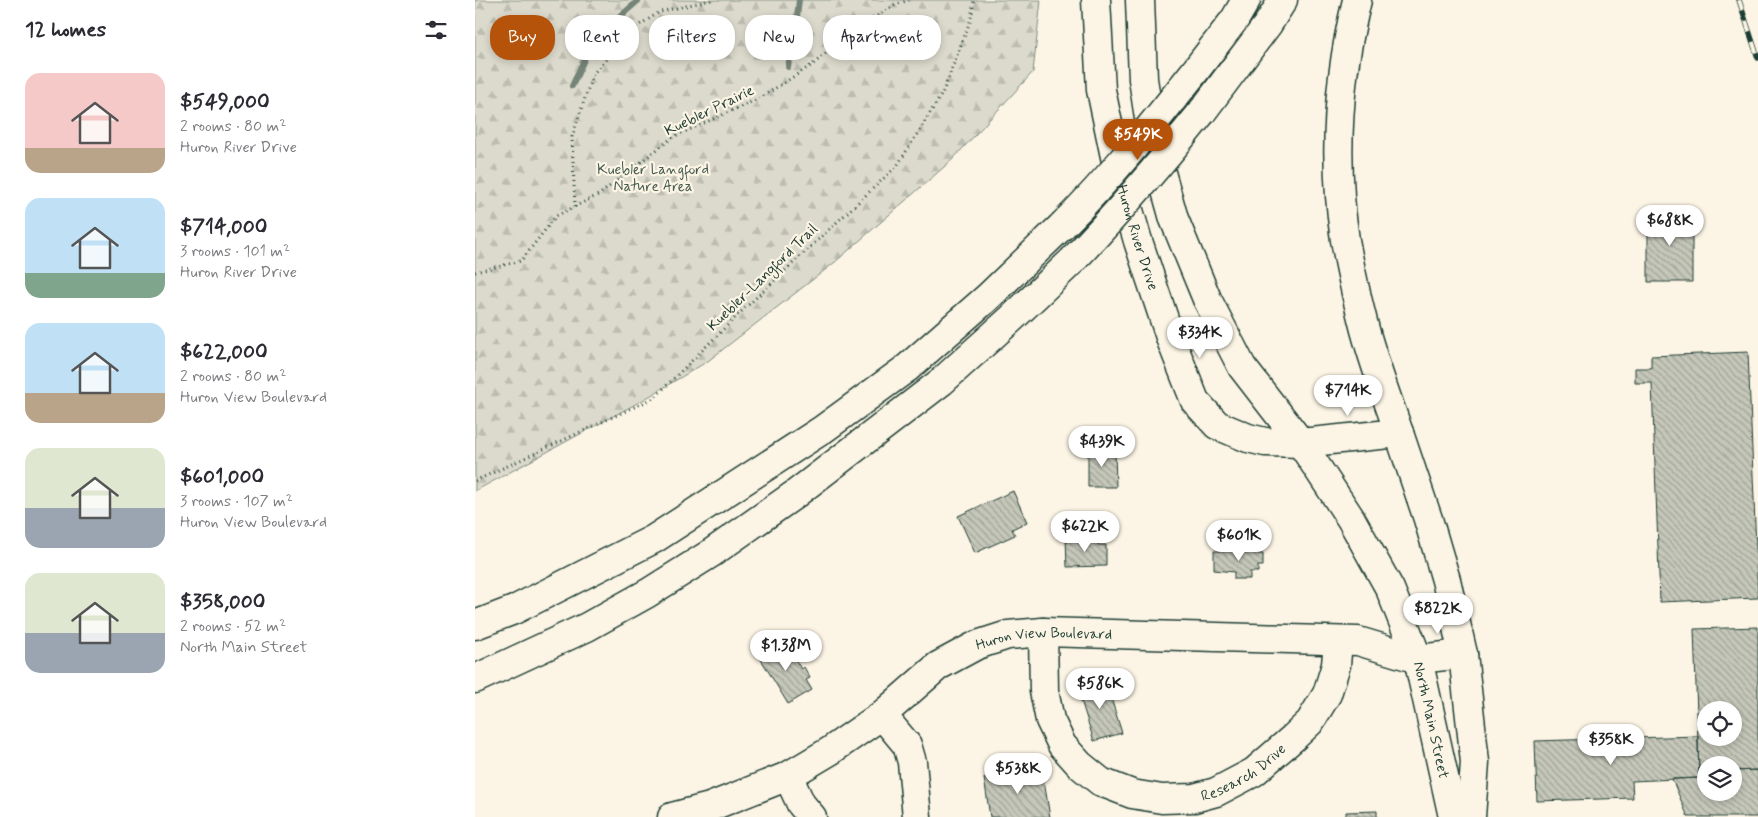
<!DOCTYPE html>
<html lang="en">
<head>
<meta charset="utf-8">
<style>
  body { margin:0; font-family:Mynerve,sans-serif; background:#f2f2f3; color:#2b2b33; height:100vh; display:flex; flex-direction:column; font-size:19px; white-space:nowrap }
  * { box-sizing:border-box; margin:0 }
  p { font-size:16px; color:#7c7c81 }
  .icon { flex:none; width:28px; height:28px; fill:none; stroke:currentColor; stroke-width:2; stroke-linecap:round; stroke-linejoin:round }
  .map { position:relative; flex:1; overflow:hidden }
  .drawer { display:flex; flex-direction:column; background:#fff; width:475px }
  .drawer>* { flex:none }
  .top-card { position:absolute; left:15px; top:15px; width:475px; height:45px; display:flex; gap:10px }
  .buttons { position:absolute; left:1222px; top:701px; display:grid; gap:10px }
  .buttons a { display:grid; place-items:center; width:45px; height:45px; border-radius:50%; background:#fff; box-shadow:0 2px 8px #0003; font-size:25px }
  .price { position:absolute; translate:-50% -42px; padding:0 11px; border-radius:18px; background:#fff; color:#222; font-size:16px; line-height:32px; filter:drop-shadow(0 1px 2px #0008) }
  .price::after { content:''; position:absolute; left:50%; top:30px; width:15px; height:11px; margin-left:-8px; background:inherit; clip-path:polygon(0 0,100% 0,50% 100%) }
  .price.active { background:#b45309; color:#fff }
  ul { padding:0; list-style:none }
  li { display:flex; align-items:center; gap:15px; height:125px; padding:0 25px }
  li span { display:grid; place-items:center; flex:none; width:140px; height:100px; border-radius:15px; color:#555 }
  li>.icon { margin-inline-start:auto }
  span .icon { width:60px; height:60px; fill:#fffc; stroke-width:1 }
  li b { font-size:21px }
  h2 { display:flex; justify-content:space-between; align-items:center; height:60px; padding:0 25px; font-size:21px }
  .chip { padding:0 18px; border-radius:20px; background:#fff; box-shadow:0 2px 8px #0003; font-size:18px; line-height:45px }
  .chip.active { background:#b45309; color:#fff }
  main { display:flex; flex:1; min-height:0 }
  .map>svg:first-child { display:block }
  .forest { fill:url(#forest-firs); stroke:#7e8c80 }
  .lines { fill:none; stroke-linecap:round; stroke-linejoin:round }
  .stream { stroke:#758479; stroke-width:6 }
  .building { fill:url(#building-back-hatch); stroke:#1f3d34; fill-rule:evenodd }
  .minor-casing { stroke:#1f3d34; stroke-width:31 }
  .major-casing { stroke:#1f3d34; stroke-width:31 }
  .highway-casing { stroke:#1f3d34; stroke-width:31 }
  .path { stroke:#1f3d34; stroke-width:3; stroke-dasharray:1 4; stroke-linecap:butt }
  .minor { stroke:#fcf5e5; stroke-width:28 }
  .major { stroke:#fcf5e5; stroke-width:28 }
  .highway { stroke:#fcf5e5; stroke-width:28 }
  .rail-casing { stroke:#1f3d34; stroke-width:5.5 }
  .rail { stroke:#fcf5e5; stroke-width:4; stroke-dasharray:11; stroke-linecap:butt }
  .highway-bridge-casing { stroke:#1f3d34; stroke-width:31; stroke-linecap:butt }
  .highway-bridge { stroke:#fcf5e5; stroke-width:28 }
  .labels { text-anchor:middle; stroke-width:4.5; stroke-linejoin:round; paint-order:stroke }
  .street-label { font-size:15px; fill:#1f3d34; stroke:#fcf5e5 }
  .park-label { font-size:15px; fill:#455c52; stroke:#fcf5e5 }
</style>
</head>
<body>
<main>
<section class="drawer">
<h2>12 homes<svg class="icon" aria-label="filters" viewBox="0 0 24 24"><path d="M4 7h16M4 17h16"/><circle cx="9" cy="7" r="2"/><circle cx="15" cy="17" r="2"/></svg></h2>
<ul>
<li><span style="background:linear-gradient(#f6c9c9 75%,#b9a48a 0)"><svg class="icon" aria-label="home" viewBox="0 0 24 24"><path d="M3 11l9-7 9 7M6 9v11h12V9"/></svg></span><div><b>$549,000</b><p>2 rooms · 80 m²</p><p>Huron River Drive</p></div></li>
<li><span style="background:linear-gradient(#bfe0f5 75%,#7fa58c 0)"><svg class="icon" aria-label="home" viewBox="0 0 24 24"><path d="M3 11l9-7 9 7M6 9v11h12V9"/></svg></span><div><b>$714,000</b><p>3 rooms · 101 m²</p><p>Huron River Drive</p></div></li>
<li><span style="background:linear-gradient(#bfe0f5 70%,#b9a48a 0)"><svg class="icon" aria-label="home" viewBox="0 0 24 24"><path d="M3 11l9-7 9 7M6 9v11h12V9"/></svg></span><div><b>$622,000</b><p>2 rooms · 80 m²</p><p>Huron View Boulevard</p></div></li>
<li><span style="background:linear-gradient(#dfe7d0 60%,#9aa5b1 0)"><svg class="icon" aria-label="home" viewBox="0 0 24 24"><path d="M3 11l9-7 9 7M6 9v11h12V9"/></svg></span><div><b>$601,000</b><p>3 rooms · 107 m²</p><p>Huron View Boulevard</p></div></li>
<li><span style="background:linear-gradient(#dfe7d0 60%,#9aa5b1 0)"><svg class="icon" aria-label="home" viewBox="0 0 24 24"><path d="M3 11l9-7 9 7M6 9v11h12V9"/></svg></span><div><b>$358,000</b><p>2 rooms · 52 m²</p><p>North Main Street</p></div></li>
</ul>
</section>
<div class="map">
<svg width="1283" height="817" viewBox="0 0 1283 817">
  <defs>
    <pattern id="forest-firs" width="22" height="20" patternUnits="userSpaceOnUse" patternTransform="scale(1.25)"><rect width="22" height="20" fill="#dcdacc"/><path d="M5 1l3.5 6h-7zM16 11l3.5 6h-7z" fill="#bcbcb0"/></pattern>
    <pattern id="building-back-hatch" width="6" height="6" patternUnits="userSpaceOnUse" patternTransform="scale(1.25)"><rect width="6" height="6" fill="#c5c7b9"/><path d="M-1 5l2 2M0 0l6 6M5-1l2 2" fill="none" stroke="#9fa397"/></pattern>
  </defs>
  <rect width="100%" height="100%" fill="#fcf5e5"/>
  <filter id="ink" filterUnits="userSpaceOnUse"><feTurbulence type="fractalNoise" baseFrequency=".02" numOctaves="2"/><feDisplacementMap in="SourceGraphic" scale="10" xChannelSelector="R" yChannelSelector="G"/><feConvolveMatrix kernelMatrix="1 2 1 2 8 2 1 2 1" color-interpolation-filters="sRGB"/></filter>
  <g filter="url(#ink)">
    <path class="forest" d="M0 0H566L558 72 477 160 359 263 233 361 168 400 0 491Z"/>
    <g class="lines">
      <path class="stream" d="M313 67 322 17 324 0
        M97 86 118 40 164 0"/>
    </g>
    <path class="building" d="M1173 212H1217V282H1173Z
      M1273 352 1283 598 1185 602 1177 383H1160V368H1176V356Z
      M640 449 641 487H613V450Z
      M538 491 552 522 537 529 540 535 500 553 483 516Z
      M591 538H623V545H631V566L592 567Z
      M783 548V554H788V566H783V572H775V579H759V572L739 570V551H753V549Z
      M1283 627V770L1259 771V765H1231V772H1224L1219 629ZM1231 710H1259V738H1231Z
      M309 641 326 669 329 667 335 678 331 680 337 690 313 704 284 656Z
      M630 679 647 733 619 741 602 688Z
      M1223 736 1224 778 1157 781 1158 798 1062 801 1060 741Z
      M567 769 575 817H515L509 778Z
      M1283 770V817H1213L1197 779 1224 778V772H1231V792H1259V771Z
      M902 811V817H871V812Z"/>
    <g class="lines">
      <g class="minor-casing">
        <g id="minor">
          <path id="s1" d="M621 0 626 90 644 176 663 241 696 340 720 401 742 425 773 438 790 442 826 443 924 433"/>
          <path id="s2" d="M568 632 569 691 575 720 587 745 605 765 626 782 657 794 687 799 719 798 741 792 779 772 818 738 835 722 852 694 861 665 863 641"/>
          <path d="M407 715 432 745 437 762 442 817"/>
          <path d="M313 776 326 804 337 817"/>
          <path id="s3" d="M197 817 235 807 313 776 355 751 407 715 463 666 502 645 533 635 568 632 883 641 943 659 988 654"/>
        </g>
      </g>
      <g class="major-casing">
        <g id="major">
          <path d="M924 433 953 519 971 580 988 654 1000 762 996 817"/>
          <path id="s4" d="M826 443 876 519 915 589 943 659 978 817"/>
        </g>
      </g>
      <g class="highway-casing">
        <path id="highway" d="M665 0 668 79 678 144 699 219 732 299 767 367 826 443
          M882 0C863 78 858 161 870 240 875 267 881 295 888 322 897 359 912 397 924 433
          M720 71 760 19 771 0
          M727 112 793 24 808 0
          M0 625 39 610 179 539 347 430 432 368 513 297 588 225
          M0 679 112 627 173 593 235 554 319 495 466 382 536 319 597 261"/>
      </g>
      <path class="path" d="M100 207 97 137 118 74 158 29 185 12 236 0
        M0 272 46 261 81 216 125 194 198 137 285 98 337 65 377 31 420 5 434 0
        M0 481 179 398 269 309 422 166 467 94 496 19 499 0"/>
      <use href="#minor" class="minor"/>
      <use href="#major" class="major"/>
      <use href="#highway" class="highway"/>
      <g class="rail-casing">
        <path id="rail" d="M1264 0 1283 58"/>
      </g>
      <use href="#rail" class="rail"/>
      <g class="highway-bridge-casing">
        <path id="highway-bridge" d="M588 225C636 177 678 124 720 71
          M597 261C643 213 686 163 727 112"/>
      </g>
      <use href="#highway-bridge" class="highway-bridge"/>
    </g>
  </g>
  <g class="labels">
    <g class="street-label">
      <text transform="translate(234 110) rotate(-26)" y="5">Kuebler Prairie</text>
      <text dy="5" stroke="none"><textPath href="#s1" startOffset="242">Huron River Drive</textPath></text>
      <text transform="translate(287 277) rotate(-44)" y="5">Kuebler-Langford Trail</text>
      <text dy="5" stroke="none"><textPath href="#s3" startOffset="422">Huron View Boulevard</textPath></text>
      <text dy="5" stroke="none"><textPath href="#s4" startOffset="309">North Main Street</textPath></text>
      <text dy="5" stroke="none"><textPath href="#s2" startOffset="322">Research Drive</textPath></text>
    </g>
    <g class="park-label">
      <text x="178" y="174">Kuebler Langford<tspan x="178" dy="17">Nature Area</tspan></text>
    </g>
  </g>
</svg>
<div class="buttons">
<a><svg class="icon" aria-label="locate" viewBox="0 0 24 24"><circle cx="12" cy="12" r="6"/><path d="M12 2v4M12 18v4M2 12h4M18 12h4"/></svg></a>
<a><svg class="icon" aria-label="layers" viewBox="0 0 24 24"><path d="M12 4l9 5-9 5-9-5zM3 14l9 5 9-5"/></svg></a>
</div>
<b class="price active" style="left:663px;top:161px">$549K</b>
<b class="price" style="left:1195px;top:247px">$688K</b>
<b class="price" style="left:725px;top:359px">$334K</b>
<b class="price" style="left:873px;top:417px">$714K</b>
<b class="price" style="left:627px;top:468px">$439K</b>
<b class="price" style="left:610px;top:553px">$622K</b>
<b class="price" style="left:764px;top:562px">$601K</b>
<b class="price" style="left:963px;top:635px">$822K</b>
<b class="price" style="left:311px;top:672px">$1.38M</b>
<b class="price" style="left:625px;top:710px">$586K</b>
<b class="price" style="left:1136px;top:766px">$358K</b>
<b class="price" style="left:543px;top:795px">$538K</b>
<div class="top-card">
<a class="chip active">Buy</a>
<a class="chip">Rent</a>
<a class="chip">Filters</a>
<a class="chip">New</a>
<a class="chip">Apartment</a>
</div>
</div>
</main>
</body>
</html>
